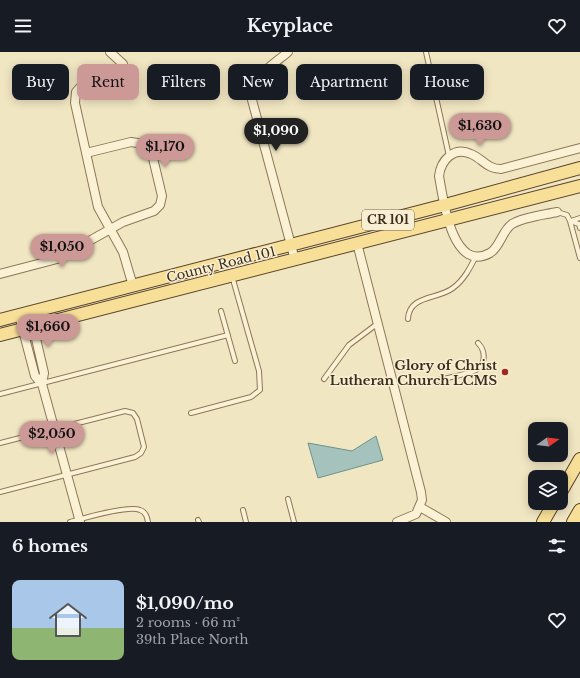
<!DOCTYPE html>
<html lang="en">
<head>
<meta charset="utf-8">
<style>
  body { margin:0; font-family:"Libre Baskerville",serif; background:#242831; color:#f1f3f6; height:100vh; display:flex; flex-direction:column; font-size:15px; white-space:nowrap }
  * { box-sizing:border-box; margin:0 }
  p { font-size:13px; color:#9ea1a6 }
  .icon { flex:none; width:22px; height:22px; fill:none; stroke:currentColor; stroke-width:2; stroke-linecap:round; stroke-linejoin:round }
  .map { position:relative; height:470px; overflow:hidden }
  .side { display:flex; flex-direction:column; background:#171b24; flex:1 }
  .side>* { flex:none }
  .guide { position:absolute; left:12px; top:12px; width:556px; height:36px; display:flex; gap:8px }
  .needle { width:26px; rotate:76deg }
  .tools { position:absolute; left:528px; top:370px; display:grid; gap:8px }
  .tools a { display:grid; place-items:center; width:40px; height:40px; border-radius:8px; background:#171b24; box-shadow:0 2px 10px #0003; font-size:20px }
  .price { position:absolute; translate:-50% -34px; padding:0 9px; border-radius:14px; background:#cd9997; color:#111; font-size:13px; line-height:26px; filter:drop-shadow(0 1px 2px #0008) }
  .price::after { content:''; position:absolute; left:50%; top:24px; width:12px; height:9px; margin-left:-6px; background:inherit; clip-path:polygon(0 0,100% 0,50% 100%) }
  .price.current { background:#222; color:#fff }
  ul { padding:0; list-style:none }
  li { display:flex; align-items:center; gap:12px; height:100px; padding:0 12px }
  li span { display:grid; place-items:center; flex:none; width:112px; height:80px; border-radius:8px; color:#555 }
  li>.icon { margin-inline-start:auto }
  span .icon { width:48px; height:48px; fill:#fffc; stroke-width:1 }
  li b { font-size:17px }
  h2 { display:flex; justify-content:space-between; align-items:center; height:48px; padding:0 12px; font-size:17px }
  .tag { padding:0 14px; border-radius:8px; background:#171b24; box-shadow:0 2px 10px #0003; font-size:14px; line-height:36px }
  .tag.current { background:#cd9997; color:#111 }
  header { display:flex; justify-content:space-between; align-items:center; height:52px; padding:0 12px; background:#171b24; font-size:18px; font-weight:700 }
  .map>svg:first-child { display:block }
  .water { fill:#a5c3bc; stroke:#6b938b }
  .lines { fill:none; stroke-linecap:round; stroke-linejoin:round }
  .lane-casing { stroke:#8d7758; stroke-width:6 }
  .street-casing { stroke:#8d7758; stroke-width:10 }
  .primary-casing { stroke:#5a442c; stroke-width:14 }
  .lane { stroke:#fbf2d6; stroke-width:4 }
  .street { stroke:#fbf2d6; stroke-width:8 }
  .primary { stroke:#f7df97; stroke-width:12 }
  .poi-dot { fill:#a02a23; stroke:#f8efd2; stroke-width:1.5 }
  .labels { text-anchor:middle; stroke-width:3; stroke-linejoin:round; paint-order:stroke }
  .shield { fill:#f8efd2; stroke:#746753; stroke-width:1 }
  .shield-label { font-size:12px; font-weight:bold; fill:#3b2d1d }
  .street-label { font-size:13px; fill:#3b2d1d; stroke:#f8efd2 }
  .poi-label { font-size:13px; font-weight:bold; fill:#3b2d1d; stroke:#f8efd2; text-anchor:end }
</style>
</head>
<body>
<header><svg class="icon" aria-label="menu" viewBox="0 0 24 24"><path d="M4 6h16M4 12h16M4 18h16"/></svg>Keyplace<svg class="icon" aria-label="heart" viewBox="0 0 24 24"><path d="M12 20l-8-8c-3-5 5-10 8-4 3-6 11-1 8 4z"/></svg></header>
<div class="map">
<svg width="580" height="470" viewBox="0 0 580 470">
  <rect width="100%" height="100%" fill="#f1e6c2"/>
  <path class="water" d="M376 384 383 408 318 426 308 391 352 399Z"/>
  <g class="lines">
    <g class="lane-casing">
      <path id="lane" d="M426 0 449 104
        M557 160 567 163 570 169 580 206
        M570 169 579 172 580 176
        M571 169 580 166
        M221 259 235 309
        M408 267C409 243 437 248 453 236 464 228 470 216 476 204
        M324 327 349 293 377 272
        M424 331C436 328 467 323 476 318 487 311 485 298 478 291
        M0 342 228 283
        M191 361 251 345 260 338 259 319 232 224
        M0 391 125 359 133 361 137 367 144 395 141 401 135 405 0 440
        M288 447 294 470
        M243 458 246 470
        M198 468 199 470
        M70 470C84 466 129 453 140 458 146 460 147 465 148 470"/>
    </g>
    <g class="street-casing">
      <path id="street" d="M110 0 123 12
        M288 0C273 13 250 25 252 48L295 208
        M83 32 76 40 75 51 98 155 123 200 133 234
        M557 160C543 163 524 165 512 172 502 179 500 195 490 201 452 222 443 146 439 124 441 108 454 94 471 102 483 107 487 117 501 117L580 96
        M357 191 421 440 422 448 416 462 397 470
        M0 222 57 207 123 170 154 159 160 153 162 144 152 102 144 92 131 90 86 101
        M30 261 44 321 42 332
        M19 263 35 324 42 332 80 470
        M420 455 446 470"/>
    </g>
    <g class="primary-casing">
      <path id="primary" d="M0 268 445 153 580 116
        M0 283 580 134
        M561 440 580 407
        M543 470 554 451
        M573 470 580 458"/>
    </g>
    <use href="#lane" class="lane"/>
    <use href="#street" class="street"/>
    <use href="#primary" class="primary"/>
  </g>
  <circle class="poi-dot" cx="505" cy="320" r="4"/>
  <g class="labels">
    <rect class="shield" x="362" y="158" width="52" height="20" rx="3"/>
    <g class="shield-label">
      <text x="388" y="172">CR 101</text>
    </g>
    <g class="street-label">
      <text transform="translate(221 212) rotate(-14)" y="5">County Road 101</text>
    </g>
    <g class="poi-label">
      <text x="497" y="318">Glory of Christ<tspan x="497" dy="15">Lutheran Church LCMS</tspan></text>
    </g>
  </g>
</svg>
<div class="tools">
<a><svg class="needle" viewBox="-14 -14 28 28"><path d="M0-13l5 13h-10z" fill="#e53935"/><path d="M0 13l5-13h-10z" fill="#9ea1a6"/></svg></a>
<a><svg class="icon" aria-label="layers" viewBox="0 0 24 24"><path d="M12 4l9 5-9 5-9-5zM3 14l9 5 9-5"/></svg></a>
</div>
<b class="price" style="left:480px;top:95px">$1,630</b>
<b class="price current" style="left:276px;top:100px">$1,090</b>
<b class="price" style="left:165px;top:116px">$1,170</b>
<b class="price" style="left:62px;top:216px">$1,050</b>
<b class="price" style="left:48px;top:296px">$1,660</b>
<b class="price" style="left:52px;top:403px">$2,050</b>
<div class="guide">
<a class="tag">Buy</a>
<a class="tag current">Rent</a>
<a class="tag">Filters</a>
<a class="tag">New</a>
<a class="tag">Apartment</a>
<a class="tag">House</a>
</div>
</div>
<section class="side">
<h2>6 homes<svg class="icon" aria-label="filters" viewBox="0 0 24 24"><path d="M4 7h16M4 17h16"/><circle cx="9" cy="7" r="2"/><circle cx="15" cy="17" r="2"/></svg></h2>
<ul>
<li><span style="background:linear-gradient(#a9c7e8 60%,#8fb573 0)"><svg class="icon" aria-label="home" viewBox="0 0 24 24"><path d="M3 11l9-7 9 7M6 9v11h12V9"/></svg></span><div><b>$1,090/mo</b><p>2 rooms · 66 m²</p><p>39th Place North</p></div><svg class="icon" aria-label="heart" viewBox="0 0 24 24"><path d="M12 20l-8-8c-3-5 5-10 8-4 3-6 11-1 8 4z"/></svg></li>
</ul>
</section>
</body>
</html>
